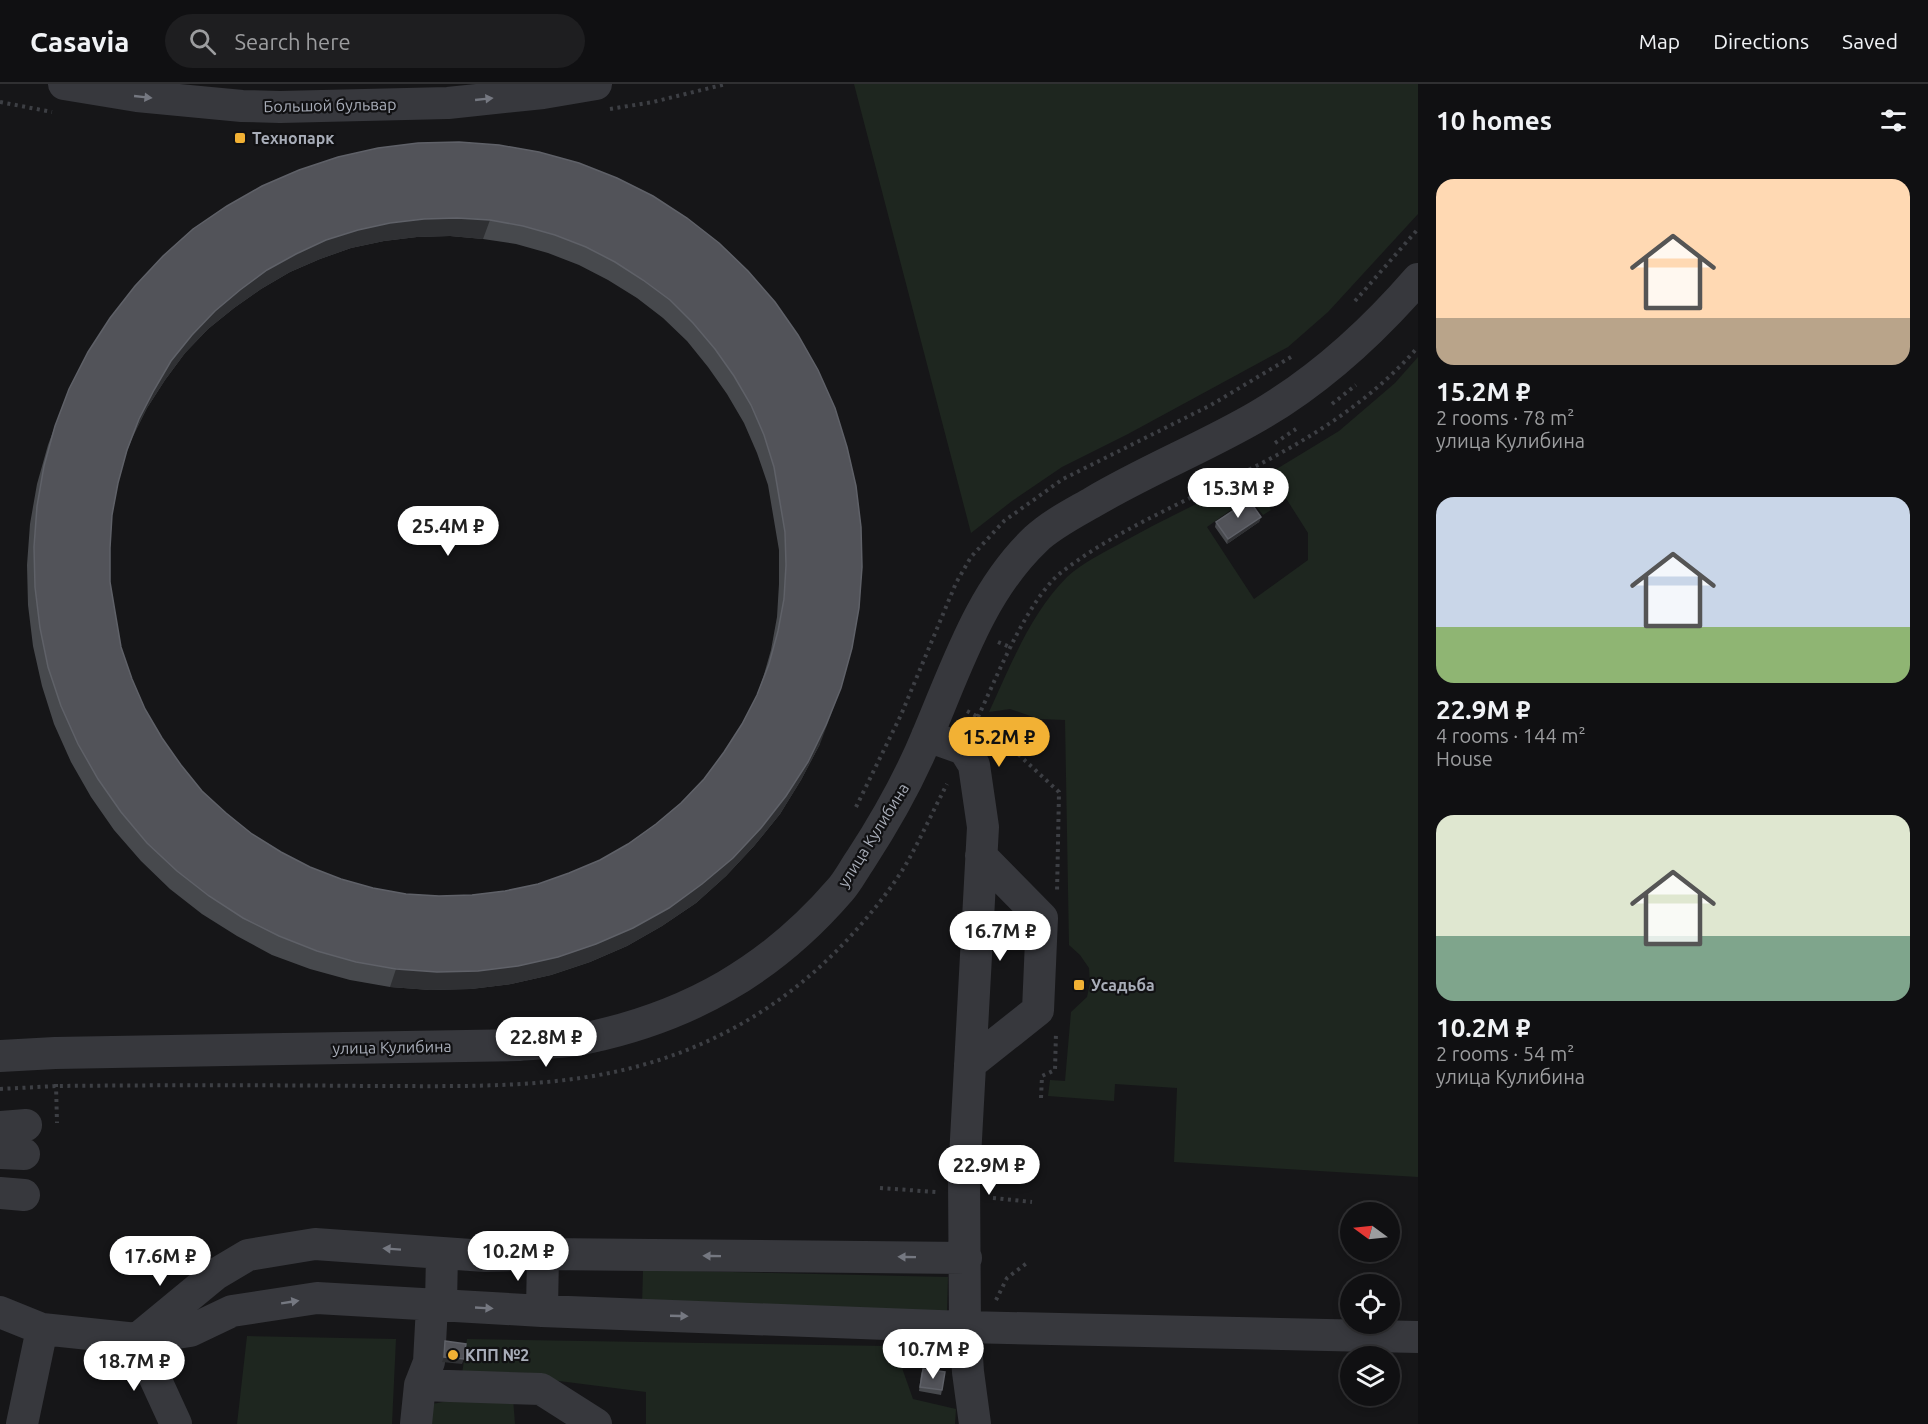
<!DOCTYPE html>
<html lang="en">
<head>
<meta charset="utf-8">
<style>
  body { margin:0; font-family:Ubuntu,sans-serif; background:#1e1e20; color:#f1f3f6; height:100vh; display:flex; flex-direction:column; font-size:22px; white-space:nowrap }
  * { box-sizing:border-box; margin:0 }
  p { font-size:20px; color:#9c9d9f }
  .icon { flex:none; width:33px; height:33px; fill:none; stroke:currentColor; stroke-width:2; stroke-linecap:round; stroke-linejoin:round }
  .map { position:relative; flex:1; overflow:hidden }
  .sheet { display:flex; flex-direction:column; background:#101012; width:510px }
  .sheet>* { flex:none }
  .needle { width:39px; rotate:285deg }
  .controls { position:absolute; left:1340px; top:1118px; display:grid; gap:12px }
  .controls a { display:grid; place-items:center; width:60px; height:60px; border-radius:50%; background:#101012; box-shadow:0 3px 9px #0003,0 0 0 2px #303032; font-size:30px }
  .price { position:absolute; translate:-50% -51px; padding:0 14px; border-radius:21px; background:#fff; color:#222; font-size:20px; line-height:39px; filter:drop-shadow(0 2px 3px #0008) }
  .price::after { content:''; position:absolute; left:50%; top:36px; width:18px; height:14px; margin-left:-9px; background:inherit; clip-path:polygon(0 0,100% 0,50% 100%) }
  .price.current { background:#f2b134; color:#111 }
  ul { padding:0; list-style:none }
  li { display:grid; align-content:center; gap:12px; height:318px; padding:0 18px }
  li span { display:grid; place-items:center; height:186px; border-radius:18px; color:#555 }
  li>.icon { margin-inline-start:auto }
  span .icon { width:108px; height:108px; fill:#fffc; stroke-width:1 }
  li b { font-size:26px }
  h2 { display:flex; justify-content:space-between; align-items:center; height:72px; padding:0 18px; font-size:26px }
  header { display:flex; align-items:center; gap:36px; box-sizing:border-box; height:84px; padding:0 30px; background:#101012; border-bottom:2px solid #303032 }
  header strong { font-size:28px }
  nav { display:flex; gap:33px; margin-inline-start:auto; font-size:21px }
  .search { width:420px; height:54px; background:#1e1e20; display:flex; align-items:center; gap:15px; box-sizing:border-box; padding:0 21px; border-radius:33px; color:#9c9d9f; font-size:22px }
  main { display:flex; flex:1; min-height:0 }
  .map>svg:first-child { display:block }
  .green { fill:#1e261f }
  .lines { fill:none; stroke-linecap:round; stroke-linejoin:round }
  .path { stroke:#3d3f44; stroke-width:4; stroke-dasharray:3 4.5; stroke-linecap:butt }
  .minor { stroke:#37383d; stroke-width:32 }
  .wall { fill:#47494d; fill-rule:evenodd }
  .shaded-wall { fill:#2f3033 }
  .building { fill:#525359; stroke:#5f6168; stroke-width:1.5; fill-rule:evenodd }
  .oneway { fill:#757881 }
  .poi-dot { fill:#f2b134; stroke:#111113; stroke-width:2 }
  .labels { text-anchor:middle; stroke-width:4.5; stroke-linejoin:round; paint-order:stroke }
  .street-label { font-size:16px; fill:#a8adb8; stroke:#111113 }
  .poi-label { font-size:16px; font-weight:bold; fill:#a8adb8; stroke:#111113; text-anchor:start }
</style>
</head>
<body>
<header>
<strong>Casavia</strong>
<div class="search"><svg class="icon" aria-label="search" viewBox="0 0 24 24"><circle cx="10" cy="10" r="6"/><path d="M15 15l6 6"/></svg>Search here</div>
<nav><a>Map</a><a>Directions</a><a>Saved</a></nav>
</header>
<main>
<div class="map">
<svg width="1418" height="1340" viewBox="0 0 1418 1340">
  <rect width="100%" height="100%" fill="#161618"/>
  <path class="green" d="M854 0H1418V130L1328 228 1288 263 1128 350 1062 383 1012 417 971 449Z
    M1418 273V1093L1174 1078 1177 1004 1115 1000 1114 1017 1048 1012 1050 996 1065 997 1071 928 1087 913 1090 899 1089 884 1080 871 1069 861 1065 636 1039 635 1010 625 989 628C1011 581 1030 530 1067 493 1082 479 1103 469 1121 459 1164 435 1209 414 1253 392L1271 426 1263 431 1249 413 1207 443 1254 515 1308 476V449L1270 389 1339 347 1395 299Z
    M643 1186 948 1193 947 1228 642 1221Z
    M247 1252 396 1255 392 1340H237Z
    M467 1255 887 1262 901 1281 913 1315 956 1325 955 1340H646V1308L543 1295 531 1289 472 1288 462 1290Z
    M485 1310 513 1314 515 1340H421L411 1324Z"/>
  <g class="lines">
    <path class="path" d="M0 18 52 28
      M610 25 653 18 726 0
      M1355 217 1418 145
      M1332 320 1356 301
      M1275 359 1296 345
      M998 558 1012 564
      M967 627 978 633 1059 708 1057 809
      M978 633C997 592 1022 530 1052 497 1061 487 1073 480 1084 472 1120 448 1158 430 1196 411 1277 374 1359 331 1418 263
      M856 723 901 631 956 499 971 473 1004 437 1063 395 1211 321 1291 273
      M56 1000 57 1039
      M0 1005 56 1002C161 1001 267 1001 373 1002 444 1002 517 1004 587 993 690 977 778 930 848 855 869 832 889 808 905 782 920 756 933 727 947 700
      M1041 1014 1042 992 1055 986 1056 948
      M880 1104 936 1108
      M993 1114 1032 1118
      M996 1216 1007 1194 1027 1179"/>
    <path class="minor" d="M64 0 137 12 242 22 280 23 448 19 543 9 596 0
      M927 652 964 665 974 681 983 743 964 1092 965 1243 968 1288 975 1340
      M0 972 55 969 519 961C542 959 565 959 587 954 690 932 771 886 840 806 848 797 854 785 861 775 887 735 910 694 928 650 957 582 981 507 1036 455 1052 440 1074 429 1093 418 1147 386 1205 363 1258 332 1320 296 1372 248 1418 195
      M970 980 1038 926 1042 834 981 772
      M0 1043 26 1041
      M0 1069 24 1070
      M0 1109 24 1111
      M441 1221 442 1169
      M542 1227 543 1170
      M0 1228 42 1245 137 1255 190 1247 232 1227 317 1214 542 1227 965 1243 1418 1253
      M137 1255 216 1190 248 1171 315 1160 485 1172 543 1170 966 1174
      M137 1255 176 1340
      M420 1301 541 1305 596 1340
      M22 1340 42 1245
      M416 1340 420 1301 429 1278 432 1222"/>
  </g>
  <path class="wall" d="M299 86 748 187 820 660 801 696 780 730 754 762 726 792 696 819 662 842 627 862 590 878 551 891 511 900 471 905 430 906 390 903 350 896 310 885 272 871 237 852 202 830 170 805 141 777 114 746 91 713 71 678 54 640 42 602 33 562 28 521 27 481 30 440 37 400 48 361 55 342ZM450 152 483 155 516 160 548 169 579 181 608 196 637 214 663 234 687 257 708 283 727 310 744 339 757 369 768 401 779 466V500L777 533 771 566 763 594 757 611 742 640 724 668 704 695 681 719 656 740 628 760 600 776 569 789 538 800 505 807 472 811 439 812 406 810 373 804 341 795 310 783 281 768 252 750 226 729 202 707 181 681 162 654 145 625 132 595 121 563 110 498V464L112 431 118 399 126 370 132 354 147 324 165 296 185 269 208 245 234 224 261 205 290 188 320 175 351 164 384 157 417 153Z
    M1261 433 1259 438 1227 460 1215 443 1216 438Z
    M923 1285 942 1306 941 1311 919 1307 921 1290Z"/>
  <path class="shaded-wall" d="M457 134 490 136 483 155 450 152 417 153 384 157 351 164 320 175 290 188 261 205 234 224 208 245 185 269 165 296 147 324 132 354 139 335 154 306 171 277 192 251 215 227 240 206 267 186 296 170 326 156 358 146 390 139 424 135Z
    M1261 433 1259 438 1227 460 1228 455Z
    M841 604 820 660 801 696 780 730 754 762 726 792 696 819 662 842 627 862 590 878 551 891 511 900 471 905 430 906 390 903 396 885 478 887Z
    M444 1273 464 1275 462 1280 442 1278Z"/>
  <path class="building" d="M459 58 499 61 539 68 579 79 617 94 653 112 687 134 719 159 748 187 775 218 798 251 818 286 835 324 847 363 856 402 861 443 862 483 859 524 852 564 841 604 826 641 808 678 786 712 761 744 733 774 702 800 669 824 633 844 596 860 558 873 518 882 478 887 437 888 396 885 356 878 317 867 279 852 243 834 209 812 177 787 147 759 121 728 98 695 78 660 61 622 48 583 40 544 35 503 34 463 37 422 44 382 55 342 69 305 88 268 110 234 135 202 163 172 193 145 227 122 262 102 299 86 338 73 378 64 418 59ZM457 134 490 136 523 142 555 151 586 163 615 178 643 196 670 216 693 239 715 265 734 292 751 321 764 351 774 383 785 448 786 481 784 515 778 547 769 580 757 611 742 640 724 668 704 695 681 719 656 740 628 760 600 776 569 789 538 800 505 807 472 811 439 812 406 810 373 804 341 795 310 783 281 768 252 750 226 729 202 707 181 681 162 654 145 625 132 595 121 563 110 498V464L112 431 118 399 127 366 139 335 154 306 171 277 192 251 215 227 240 206 267 186 296 170 326 156 358 146 390 139 424 135Z
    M1249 416 1261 433 1228 455 1216 438Z
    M445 1257 466 1260 464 1275 444 1273Z
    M923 1285 945 1288 942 1306 920 1303Z"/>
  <defs><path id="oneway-solid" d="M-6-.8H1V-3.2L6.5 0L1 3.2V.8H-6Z" transform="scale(1.5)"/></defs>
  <g class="oneway">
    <use href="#oneway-solid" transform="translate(143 13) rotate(6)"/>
    <use href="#oneway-solid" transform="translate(484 15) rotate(-6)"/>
    <use href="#oneway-solid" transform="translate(392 1165) rotate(-176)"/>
    <use href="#oneway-solid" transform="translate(712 1172) rotate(-179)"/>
    <use href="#oneway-solid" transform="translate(907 1173) rotate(-179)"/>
    <use href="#oneway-solid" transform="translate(290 1218) rotate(-9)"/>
    <use href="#oneway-solid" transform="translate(484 1224) rotate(3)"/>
    <use href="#oneway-solid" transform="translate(679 1232) rotate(2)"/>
  </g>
  <g class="poi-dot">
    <rect x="234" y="48" width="12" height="12" rx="3"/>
    <rect x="1073" y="895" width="12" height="12" rx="3"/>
    <circle cx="453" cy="1271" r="6"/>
  </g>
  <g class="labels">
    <g class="street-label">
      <text transform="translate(330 21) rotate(-1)" y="6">Большой бульвар</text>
      <text transform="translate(873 751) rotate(-58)" y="6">улица Кулибина</text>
      <text transform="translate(392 963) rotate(-1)" y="6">улица Кулибина</text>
    </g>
    <g class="poi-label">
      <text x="252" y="60">Технопарк</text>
      <text x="1091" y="907">Усадьба</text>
      <text x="465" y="1277">КПП №2</text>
    </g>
  </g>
</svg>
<div class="controls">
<a><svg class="needle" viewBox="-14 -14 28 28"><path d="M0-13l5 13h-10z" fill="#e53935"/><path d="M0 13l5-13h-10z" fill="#9c9d9f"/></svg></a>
<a><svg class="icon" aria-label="locate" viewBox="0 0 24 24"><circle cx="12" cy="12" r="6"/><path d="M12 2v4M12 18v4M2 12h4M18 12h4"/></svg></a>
<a><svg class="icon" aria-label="layers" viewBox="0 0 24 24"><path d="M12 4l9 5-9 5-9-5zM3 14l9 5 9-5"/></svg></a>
</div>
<b class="price" style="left:1238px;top:435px">15.3M ₽</b>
<b class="price" style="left:448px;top:473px">25.4M ₽</b>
<b class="price current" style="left:999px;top:684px">15.2M ₽</b>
<b class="price" style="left:1000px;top:878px">16.7M ₽</b>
<b class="price" style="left:546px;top:984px">22.8M ₽</b>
<b class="price" style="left:989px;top:1112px">22.9M ₽</b>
<b class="price" style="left:518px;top:1198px">10.2M ₽</b>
<b class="price" style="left:160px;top:1203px">17.6M ₽</b>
<b class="price" style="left:933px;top:1296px">10.7M ₽</b>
<b class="price" style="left:134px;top:1308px">18.7M ₽</b>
</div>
<section class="sheet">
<h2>10 homes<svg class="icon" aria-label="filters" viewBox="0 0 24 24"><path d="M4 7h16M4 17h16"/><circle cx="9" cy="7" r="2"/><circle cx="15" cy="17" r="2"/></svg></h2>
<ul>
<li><span style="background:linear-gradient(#ffd9b3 75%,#b9a48a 0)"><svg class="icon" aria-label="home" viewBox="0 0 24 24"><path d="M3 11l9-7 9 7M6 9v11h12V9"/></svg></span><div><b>15.2M ₽</b><p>2 rooms · 78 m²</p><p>улица Кулибина</p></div></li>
<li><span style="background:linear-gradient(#c9d6e8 70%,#8fb573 0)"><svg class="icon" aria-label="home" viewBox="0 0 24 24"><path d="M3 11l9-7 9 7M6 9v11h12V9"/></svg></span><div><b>22.9M ₽</b><p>4 rooms · 144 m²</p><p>House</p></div></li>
<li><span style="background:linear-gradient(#dfe7d0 65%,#7fa58c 0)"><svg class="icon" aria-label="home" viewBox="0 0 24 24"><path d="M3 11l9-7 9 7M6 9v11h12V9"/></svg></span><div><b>10.2M ₽</b><p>2 rooms · 54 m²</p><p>улица Кулибина</p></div></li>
</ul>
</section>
</main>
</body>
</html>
